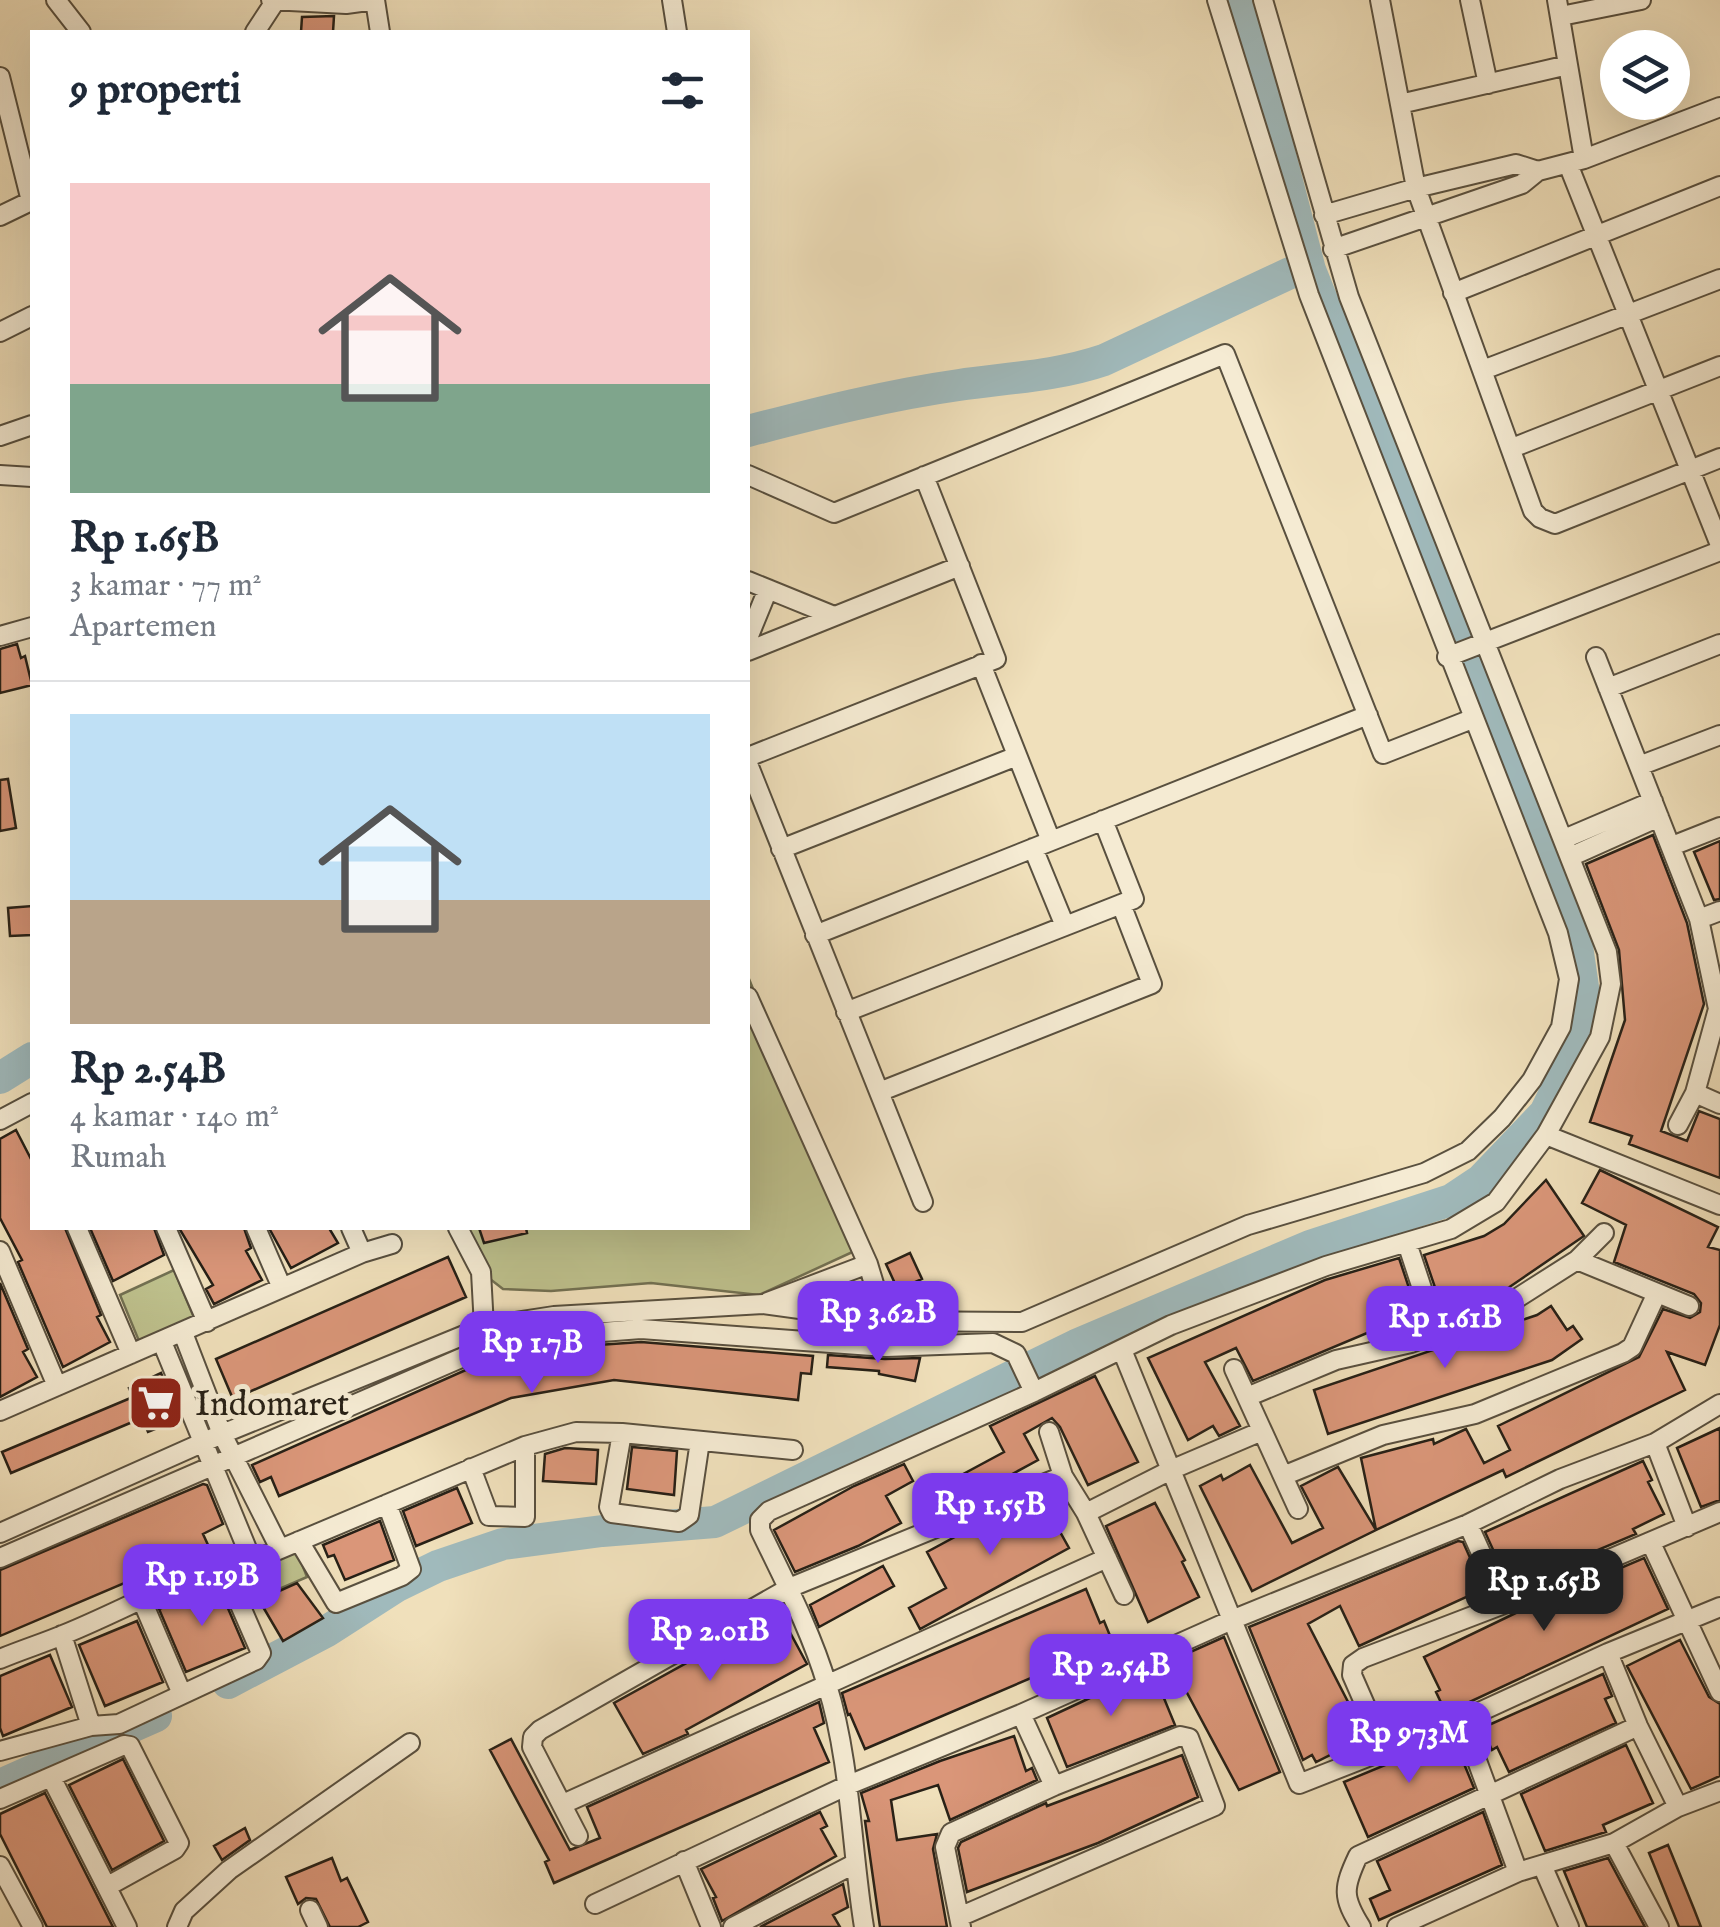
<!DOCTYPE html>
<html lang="id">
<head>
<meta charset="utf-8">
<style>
  body { margin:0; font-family:"IM FELL English",serif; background:#f2f2f3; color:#1f2937; height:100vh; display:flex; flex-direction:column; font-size:38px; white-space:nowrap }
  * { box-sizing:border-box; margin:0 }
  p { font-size:32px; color:#747a83 }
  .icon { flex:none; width:55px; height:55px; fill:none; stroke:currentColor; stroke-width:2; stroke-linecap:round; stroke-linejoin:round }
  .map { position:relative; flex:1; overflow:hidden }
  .side { position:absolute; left:30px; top:30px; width:720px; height:1200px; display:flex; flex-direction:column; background:#fff; border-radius:0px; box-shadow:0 10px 40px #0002 }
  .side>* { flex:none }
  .fabs { position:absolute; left:1600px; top:30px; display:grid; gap:20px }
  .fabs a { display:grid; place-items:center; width:90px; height:90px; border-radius:50%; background:#fff; box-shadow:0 10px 40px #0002; font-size:50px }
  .price { position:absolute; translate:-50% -85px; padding:0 22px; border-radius:20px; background:#7c3aed; color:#fff; font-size:32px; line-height:65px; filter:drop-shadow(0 2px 5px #0008) }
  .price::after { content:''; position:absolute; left:50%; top:60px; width:30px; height:22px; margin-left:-15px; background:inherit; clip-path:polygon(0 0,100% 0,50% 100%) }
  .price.current { background:#222; color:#fff }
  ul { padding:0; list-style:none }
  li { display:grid; align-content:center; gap:20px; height:530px; padding:0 40px }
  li+li { border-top:2px solid #e0e1e3 }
  li span { display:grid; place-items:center; height:310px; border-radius:0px; color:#555 }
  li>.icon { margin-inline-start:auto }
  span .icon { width:180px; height:180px; fill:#fffc; stroke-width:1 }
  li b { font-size:42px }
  h2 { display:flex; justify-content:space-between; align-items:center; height:120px; padding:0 40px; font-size:42px }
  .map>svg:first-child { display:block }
  .green { fill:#bec18d; stroke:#727052; stroke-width:2.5 }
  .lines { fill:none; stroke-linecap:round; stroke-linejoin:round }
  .river { stroke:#a0babc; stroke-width:32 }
  .building { fill:#da9679; stroke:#272016; stroke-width:2.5 }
  .minor-casing { stroke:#59503f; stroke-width:22 }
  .minor { stroke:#f5ebd3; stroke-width:18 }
  .labels { text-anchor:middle; stroke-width:10; stroke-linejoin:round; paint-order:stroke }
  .poi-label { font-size:35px; fill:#272016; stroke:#f5ebd3; text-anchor:start }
</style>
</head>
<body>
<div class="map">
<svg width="1720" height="1927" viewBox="0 0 1720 1927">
  <rect width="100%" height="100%" fill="#f0e0bb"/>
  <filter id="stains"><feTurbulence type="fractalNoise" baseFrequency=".002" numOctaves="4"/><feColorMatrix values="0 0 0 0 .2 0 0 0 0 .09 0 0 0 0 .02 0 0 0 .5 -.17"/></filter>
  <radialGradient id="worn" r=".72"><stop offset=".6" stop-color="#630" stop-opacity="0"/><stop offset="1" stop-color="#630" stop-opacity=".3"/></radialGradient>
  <path class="green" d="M749 979 859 1249 759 1295 651 1283 551 1291 503 1289 481 1272 460 1228H748Z
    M174 1270 195 1320 139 1341 120 1295Z
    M295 1546 307 1577 247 1603 235 1571Z"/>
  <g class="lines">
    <path class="river" d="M748 431C817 413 888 395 959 385 1008 378 1057 376 1104 360L1290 273 1310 270
      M0 1078 32 1058
      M228 1683 327 1631 397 1586 438 1566 503 1544 602 1531 715 1522 1076 1345 1310 1246 1451 1200 1481 1180 1545 1113 1583 1035V987L1575 932 1310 270 1240 0
      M0 1785 156 1716"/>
  </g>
  <path class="building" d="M334 16 333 32H301L302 17Z
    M17 644 21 658 25 656 32 685 0 693V649Z
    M8 779 16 828 0 831V780Z
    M1653 835 1687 923 1704 1004 1661 1131 1687 1141 1699 1111 1720 1119V1178L1629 1144 1632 1136 1590 1122 1625 1020 1619 950 1586 864Z
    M1720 841V899L1714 900 1694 852Z
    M32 906V935L10 936 8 908Z
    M16 1130 32 1161V1228H65L101 1315 97 1317 110 1342 63 1367 18 1262 22 1260 0 1218V1139Z
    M1600 1170 1718 1227 1708 1247 1720 1250V1325L1705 1365 1667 1352 1685 1390 1506 1477 1503 1470 1376 1530 1361 1458 1433 1439 1434 1444 1466 1429 1484 1463 1510 1450 1498 1426 1639 1357 1663 1309 1690 1318 1700 1312 1701 1303 1694 1294 1614 1262 1626 1225 1582 1203Z
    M1546 1180 1584 1236 1489 1301 1445 1317 1424 1255 1484 1236 1504 1224Z
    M90 1228H154L164 1255 113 1281Z
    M179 1228H244L251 1248 246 1251 262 1280 214 1304 206 1289 213 1285Z
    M269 1228H329L338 1243 291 1268Z
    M479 1228H526L527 1233 484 1243Z
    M910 1253 922 1279 898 1290 886 1264Z
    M448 1257 466 1297 233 1399 216 1359Z
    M1399 1258 1417 1312 1253 1381 1236 1348 1205 1362 1240 1426 1219 1436 1213 1426 1188 1440 1148 1358 1325 1280Z
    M0 1283 28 1349 23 1352 37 1377 0 1397Z
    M1551 1306 1567 1330 1573 1326 1582 1339 1552 1360 1328 1434 1314 1390 1537 1315Z
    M641 1342 813 1356 811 1374 801 1373 798 1400 614 1380 511 1398 279 1496 271 1477 260 1482 252 1465 486 1361 526 1350Z
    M828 1355 885 1359 920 1358 915 1381 879 1374V1371L827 1367Z
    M161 1373 180 1419 148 1432 142 1418 11 1473 2 1452 133 1397 129 1388Z
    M1095 1376 1138 1462 1088 1485 1060 1427 1052 1418 1024 1434 1038 1460 952 1507 941 1486 1004 1452 990 1426Z
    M1720 1428V1500L1701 1507 1677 1448Z
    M632 1447 677 1451 674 1495 627 1489Z
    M565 1448 598 1450 596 1484 543 1481 545 1454Z
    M1643 1461 1652 1480 1648 1482 1664 1514 1633 1529 1636 1534 1510 1587 1485 1532Z
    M904 1464 913 1481 886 1496 901 1523 858 1546 795 1572 774 1530 854 1486Z
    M1250 1465 1292 1543 1323 1528 1301 1486 1338 1467 1376 1530 1252 1591 1200 1486 1221 1475 1223 1480Z
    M203 1484 207 1485 223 1524 203 1534 209 1547 0 1636V1570Z
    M457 1488 472 1523 416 1546 403 1511Z
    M1047 1496 1054 1509 1049 1512 1069 1548 920 1629 909 1608 946 1588 927 1552 977 1525Z
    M1155 1503 1185 1560 1182 1562 1199 1597 1148 1622 1106 1526Z
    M380 1521 394 1560 345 1580 334 1555 328 1557 323 1545Z
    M1458 1541 1463 1542 1484 1589 1359 1646 1340 1606 1308 1624 1366 1737 1316 1762 1312 1755 1303 1760 1249 1627Z
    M1644 1558 1668 1609 1446 1713 1436 1692 1440 1690 1424 1657 1522 1610Z
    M883 1566 894 1586 819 1627 810 1605Z
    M297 1583 323 1618 283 1641 259 1600Z
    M218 1585 245 1648 186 1672 159 1609Z
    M1086 1589 1100 1623 1104 1621 1113 1643 865 1749 850 1714 848 1715 842 1693Z
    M779 1612 807 1664 686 1730 688 1734 643 1754 614 1703Z
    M137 1621 163 1682 105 1706 79 1645Z
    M1224 1637 1280 1772 1239 1790 1170 1661Z
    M1680 1640 1709 1697 1720 1704V1776L1691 1789 1627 1666Z
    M50 1655 72 1707 3 1736 0 1728V1676Z
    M1152 1669 1175 1725 1067 1767 1047 1718Z
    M1603 1674 1612 1696 1605 1699 1616 1723 1509 1772 1497 1747 1492 1750 1482 1728Z
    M819 1702 824 1723 814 1728 829 1762 554 1883 545 1862 549 1860 490 1750 511 1739 570 1850 600 1838 587 1807Z
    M1014 1736 1026 1771 1032 1768 1037 1780 950 1820 938 1785 891 1800 897 1840 937 1834 933 1849 947 1927H880L865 1821H869L861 1793 940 1761Z
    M1453 1737 1474 1788 1368 1837 1344 1782Z
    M1626 1745 1653 1803 1603 1825 1606 1832 1545 1851 1521 1794Z
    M1182 1755 1198 1797 1098 1843 967 1892 958 1848 961 1842 1046 1803 1047 1806Z
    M123 1759 164 1841 112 1870 69 1785Z
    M45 1793 113 1927H47L0 1834V1814Z
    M820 1812 827 1826 821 1829 836 1856 722 1921 713 1898 716 1897 701 1869Z
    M1483 1812 1502 1865 1379 1920 1370 1899 1390 1890 1377 1861Z
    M245 1828 250 1840 222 1860 214 1846Z
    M1668 1845 1694 1909 1701 1927H1679L1649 1853Z
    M332 1858 341 1881 347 1878 368 1922 358 1927H330L316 1899 306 1898 298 1904 286 1877Z
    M1608 1858 1645 1927H1587L1564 1871Z
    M843 1884 848 1907 833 1915 840 1927H760Z"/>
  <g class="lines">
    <g class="minor-casing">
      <path id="minor" d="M56 0 81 32
        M271 0 346 4 375 0
        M375 0 380 32
        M672 0 677 32
        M1380 0 1416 188 1533 511 1540 518 1555 524 1720 458
        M1470 0 1488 84
        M1557 0 1568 65
        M1561 16 1641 0
        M255 32 276 0
        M0 77 31 201 0 216
        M1400 104 1568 65 1584 159
        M1568 164 1720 545
        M1324 215 1416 188 1516 164 1538 171
        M1333 249 1522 184 1538 171 1584 159 1720 107
        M1453 293 1720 186
        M0 332 32 316
        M1483 370 1720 279
        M0 436 32 425
        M1512 448 1720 366
        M0 475 32 477
        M748 475 834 513 1225 354 1383 754 1472 719
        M748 581 834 616
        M0 636 32 627
        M748 638 768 589
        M748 651 960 566
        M1447 657 1720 551
        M1596 657 1699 919 1718 1009 1695 1093 1678 1125
        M981 664 1051 841
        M1608 688 1720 644
        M748 757 996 659 924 476
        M748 764 923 1202
        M1639 766 1720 735
        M1564 839 1653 801
        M1672 846 1720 827
        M1033 848 1065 926
        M781 849 1017 756
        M1572 856 1659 817
        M1699 919 1720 911
        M815 935 1368 715
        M748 997 868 1264 887 1327
        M846 1012 1134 899 1103 820
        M879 1092 1152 984 1121 904
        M1695 1093 1720 1104
        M0 1120 32 1103
        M1546 1135 1720 1205
        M77 1228 131 1354
        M166 1228 207 1322
        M256 1228 282 1288
        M351 1228 362 1253
        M458 1228 481 1272 484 1327
        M1407 1243 1437 1334
        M0 1251 57 1386
        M1577 1260 1689 1306
        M768 1302 868 1264
        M183 1333 222 1434 280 1549
        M162 1342 252 1561
        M1122 1350 1299 1784 1462 1720 1608 1653 1720 1607
        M1234 1369 1298 1509
        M1247 1397 1336 1360 1411 1343 1497 1311 1577 1260 1604 1233
        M0 1411 362 1253 392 1244
        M1049 1432 1063 1476 1086 1513 1124 1595
        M622 1433 609 1507 612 1513 679 1522 689 1515 700 1441
        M1655 1443 1687 1527
        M471 1468 489 1516 525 1517V1446
        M1283 1476 1383 1435 1475 1414 1623 1353 1632 1347 1656 1295
        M1086 1513 1173 1469 1262 1431
        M1468 1524 1504 1604
        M0 1533 222 1434 484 1327 554 1316 763 1304 887 1321 1022 1322 1248 1225 1424 1173 1468 1151 1502 1118 1532 1080 1561 1027 1569 979 1558 933 1309 295 1217 0
        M299 1541 336 1603 402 1576 411 1569 387 1504
        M1651 1543 1720 1692
        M0 1558 482 1349 524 1338 641 1329 886 1347 993 1343 1016 1354 1034 1392 1171 1325 1326 1266 1451 1229 1496 1202 1546 1135 1600 1037 1611 984 1607 952 1349 297 1263 0
        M141 1598 182 1694
        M62 1635 91 1726
        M1608 1653 1638 1726 1678 1807
        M0 1659C21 1650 44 1643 65 1634 127 1609 185 1573 252 1561L525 1446 576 1432 622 1433 793 1450
        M1021 1714 1054 1786
        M1462 1720 1518 1872
        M1384 1748 1352 1675 1353 1665 1363 1658 1504 1604 1720 1512
        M0 1751 91 1726 119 1724 256 1660 261 1653 223 1566
        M51 1777 127 1927
        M0 1799 124 1745 130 1746 179 1843 175 1849 108 1886
        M563 1804 1107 1558
        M578 1836 532 1747 533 1737 540 1730 789 1588 1063 1476
        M1614 1843 1659 1927
        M684 1861 711 1927
        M1542 1865 1569 1927
        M0 1866 33 1927
        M595 1904 846 1786 1021 1714 1234 1619 1468 1524 1560 1479 1655 1443 1720 1404
        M310 1910 318 1927
        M959 1917 1215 1806 1189 1738 1180 1736 1054 1786 951 1833 945 1847 961 1927
        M177 1927 184 1911 229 1870 410 1743
        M733 1927 854 1864
        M864 1927C851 1847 851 1762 827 1685 811 1631 784 1580 760 1530V1520L769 1511 1034 1392
        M1361 1927C1342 1897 1343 1888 1358 1856L1638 1726
        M1397 1927 1518 1872 1614 1843 1678 1807 1720 1791"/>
    </g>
    <use href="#minor" class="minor"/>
  </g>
  <defs>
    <g id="supermarket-square" transform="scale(2.875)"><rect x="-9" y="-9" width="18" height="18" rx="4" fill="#8f2418" stroke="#f5ebd3"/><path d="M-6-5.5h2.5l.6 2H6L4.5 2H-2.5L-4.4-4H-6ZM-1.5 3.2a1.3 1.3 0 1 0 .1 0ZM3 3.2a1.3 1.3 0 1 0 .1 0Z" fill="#fff"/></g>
  </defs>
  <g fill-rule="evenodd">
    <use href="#supermarket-square" x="156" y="1403"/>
  </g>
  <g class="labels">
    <g class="poi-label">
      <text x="195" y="1415">Indomaret</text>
    </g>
  </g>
  <rect width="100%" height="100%" filter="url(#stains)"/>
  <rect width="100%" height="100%" fill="url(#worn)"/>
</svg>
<div class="fabs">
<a><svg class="icon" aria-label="layers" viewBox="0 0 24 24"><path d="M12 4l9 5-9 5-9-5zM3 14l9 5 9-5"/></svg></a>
</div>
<b class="price" style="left:878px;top:1366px">Rp 3.62B</b>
<b class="price" style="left:1445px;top:1371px">Rp 1.61B</b>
<b class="price" style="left:532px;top:1396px">Rp 1.7B</b>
<b class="price" style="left:990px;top:1558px">Rp 1.55B</b>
<b class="price" style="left:202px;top:1629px">Rp 1.19B</b>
<b class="price current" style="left:1544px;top:1634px">Rp 1.65B</b>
<b class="price" style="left:710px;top:1684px">Rp 2.01B</b>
<b class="price" style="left:1111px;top:1719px">Rp 2.54B</b>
<b class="price" style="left:1409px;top:1786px">Rp 973M</b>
<section class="side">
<h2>9 properti<svg class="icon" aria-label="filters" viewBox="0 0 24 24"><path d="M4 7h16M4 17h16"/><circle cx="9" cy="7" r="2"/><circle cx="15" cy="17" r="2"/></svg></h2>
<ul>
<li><span style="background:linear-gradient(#f6c9c9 65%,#7fa58c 0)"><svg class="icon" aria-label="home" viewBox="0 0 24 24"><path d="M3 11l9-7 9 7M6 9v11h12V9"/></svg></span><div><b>Rp 1.65B</b><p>3 kamar · 77 m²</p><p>Apartemen</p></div></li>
<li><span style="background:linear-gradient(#bfe0f5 60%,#b9a48a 0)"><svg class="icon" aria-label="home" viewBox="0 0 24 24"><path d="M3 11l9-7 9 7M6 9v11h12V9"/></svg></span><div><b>Rp 2.54B</b><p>4 kamar · 140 m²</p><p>Rumah</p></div></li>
</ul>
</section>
</div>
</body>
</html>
